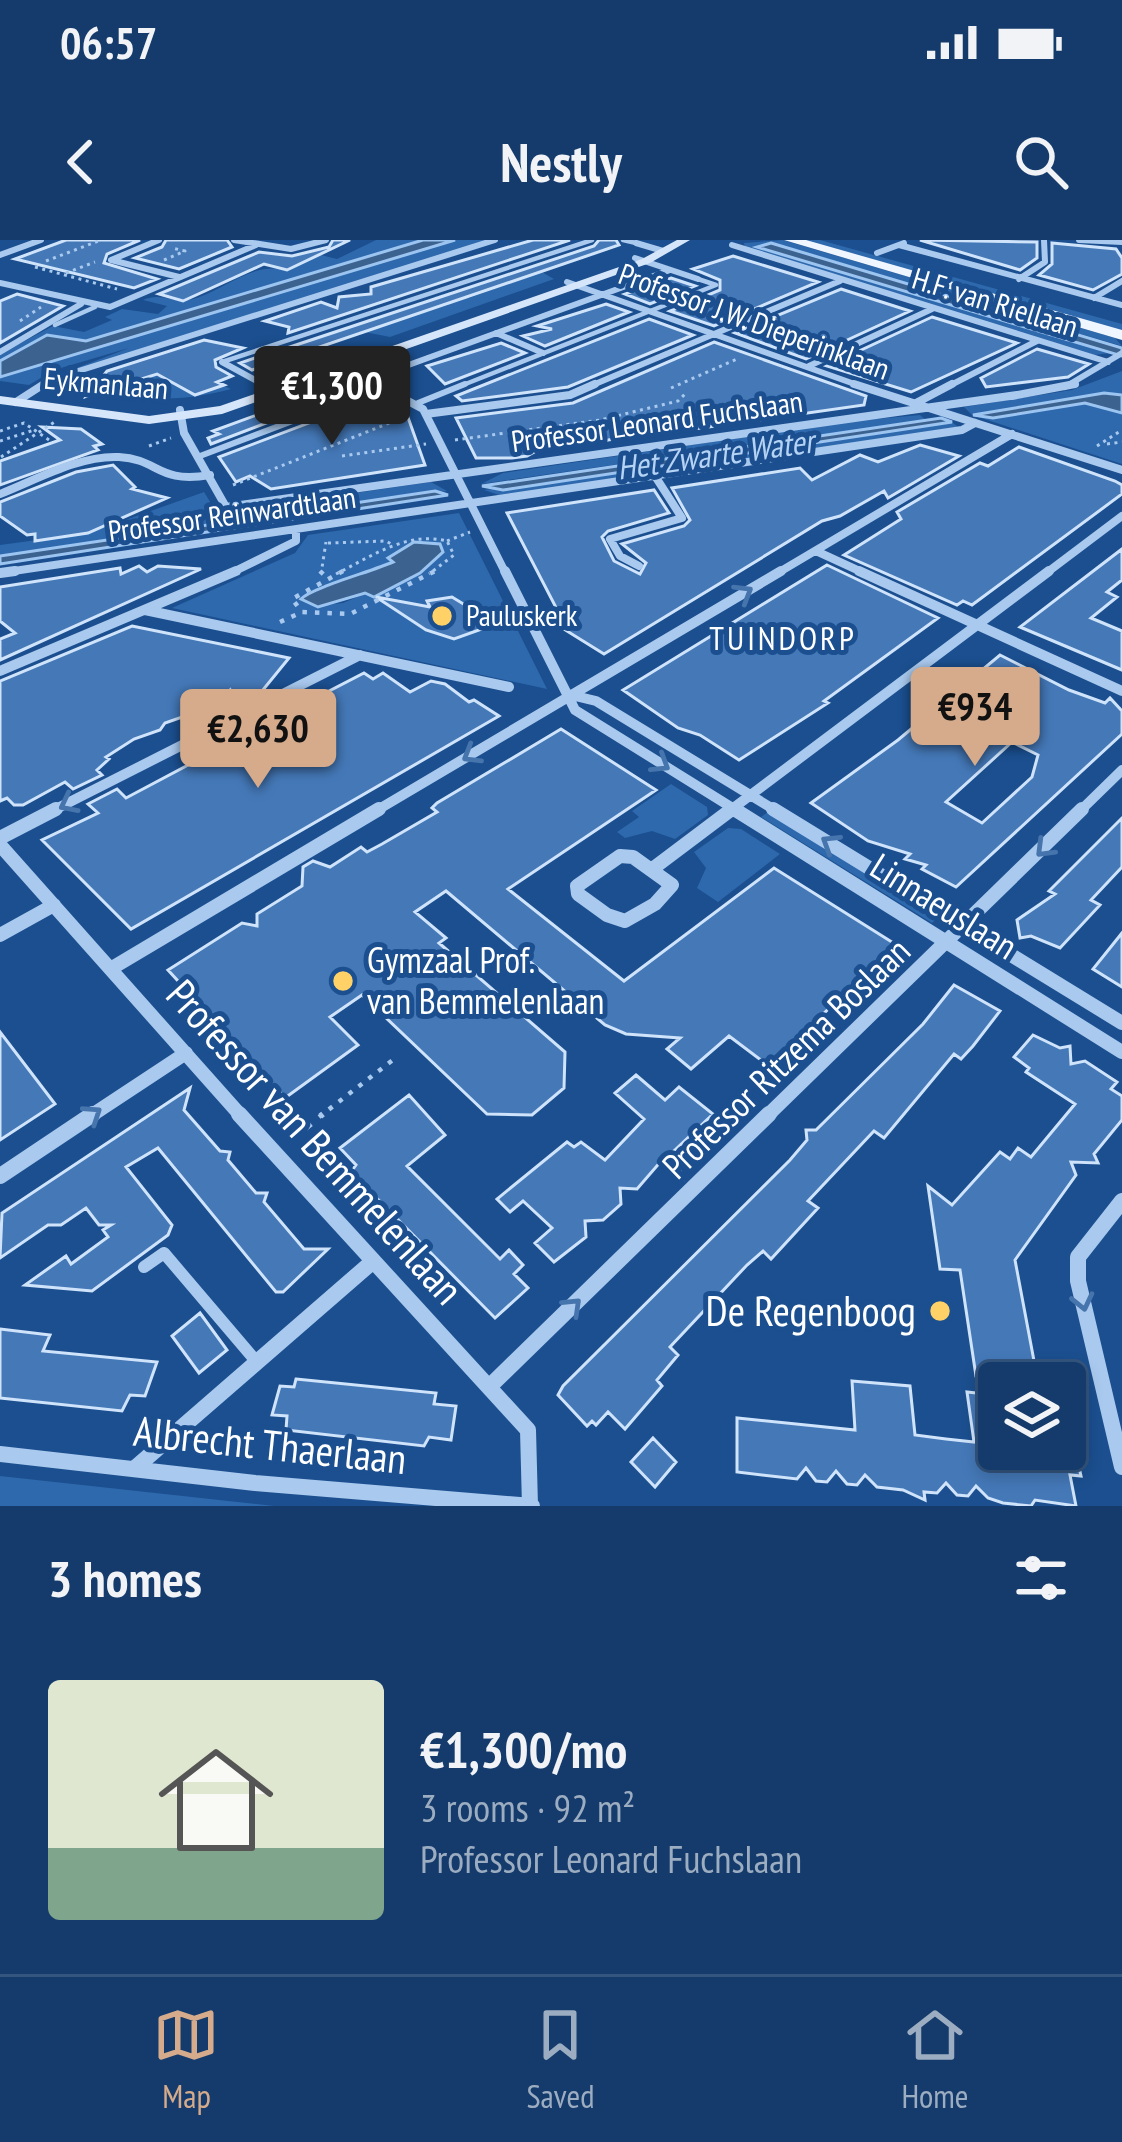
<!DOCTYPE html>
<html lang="en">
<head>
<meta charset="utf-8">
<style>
  body { margin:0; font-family:"PT Sans Narrow",sans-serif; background:#214673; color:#f1f3f6; height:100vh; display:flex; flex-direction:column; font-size:45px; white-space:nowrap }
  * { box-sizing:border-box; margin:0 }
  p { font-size:39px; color:#9dadc1 }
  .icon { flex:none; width:66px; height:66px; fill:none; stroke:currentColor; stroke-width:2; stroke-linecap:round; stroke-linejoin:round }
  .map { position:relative; height:1266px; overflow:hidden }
  .drawer { display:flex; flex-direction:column; background:#143b6b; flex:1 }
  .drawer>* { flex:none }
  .controls { position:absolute; left:978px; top:1122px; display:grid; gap:24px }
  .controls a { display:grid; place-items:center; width:108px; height:108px; border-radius:12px; background:#143b6b; box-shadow:0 6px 18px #0003,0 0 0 3px #33557e; font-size:60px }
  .price { position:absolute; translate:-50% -102px; padding:0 27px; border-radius:12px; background:#d6ab8b; color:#111; font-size:39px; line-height:78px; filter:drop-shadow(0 3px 6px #0008) }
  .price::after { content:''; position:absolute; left:50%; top:72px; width:36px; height:27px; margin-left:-18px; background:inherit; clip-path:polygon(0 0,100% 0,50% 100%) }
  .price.selected { background:#222; color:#fff }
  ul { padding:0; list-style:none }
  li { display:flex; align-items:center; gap:36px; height:300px; padding:0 48px }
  li span { display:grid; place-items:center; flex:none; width:336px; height:240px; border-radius:12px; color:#555 }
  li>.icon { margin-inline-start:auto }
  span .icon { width:144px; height:144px; fill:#fffc; stroke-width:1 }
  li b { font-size:51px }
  h2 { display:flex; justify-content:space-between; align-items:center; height:144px; padding:0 48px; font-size:51px }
  .status { display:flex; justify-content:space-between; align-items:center; height:84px; padding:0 60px; background:#143b6b; direction:ltr }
  .status svg { height:33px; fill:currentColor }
  header { display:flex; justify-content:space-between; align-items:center; height:156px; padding:0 48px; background:#143b6b; font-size:54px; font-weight:600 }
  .menu { display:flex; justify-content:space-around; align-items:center; height:168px; border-top:3px solid #33557e; background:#143b6b; font-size:33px; color:#9dadc1 }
  .menu a { display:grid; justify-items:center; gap:6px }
  .menu .selected { color:#d6ab8b }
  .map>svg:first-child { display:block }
  .green { fill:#2e69ad; fill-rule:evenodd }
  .water { fill:#3c6290; stroke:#9cc4f0; stroke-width:3 }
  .building { fill:#4478b7; stroke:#cfe3fa; stroke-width:3; fill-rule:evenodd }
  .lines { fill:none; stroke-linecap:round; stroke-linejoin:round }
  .path-far2 { stroke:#a9c9ee; stroke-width:3; stroke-dasharray:3 4.5; stroke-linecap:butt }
  .path-far1 { stroke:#a9c9ee; stroke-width:4.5; stroke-dasharray:4.5 8; stroke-linecap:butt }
  .path { stroke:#a9c9ee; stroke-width:6; stroke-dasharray:8 12; stroke-linecap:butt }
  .lane-far2 { stroke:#a9c9ee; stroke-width:4.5 }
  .lane-far1 { stroke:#a9c9ee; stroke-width:6 }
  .lane { stroke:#a9c9ee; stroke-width:12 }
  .street-far4 { stroke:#a9c9ee; stroke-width:6 }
  .street-far3 { stroke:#a9c9ee; stroke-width:8 }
  .street-far2 { stroke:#a9c9ee; stroke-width:10 }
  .street-far1 { stroke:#a9c9ee; stroke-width:14 }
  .street { stroke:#a9c9ee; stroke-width:16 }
  .secondary { fill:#d6e6fa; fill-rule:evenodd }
  .primary { fill:#f0f6ff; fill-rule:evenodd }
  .oneway { stroke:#4674ac }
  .poi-dot { fill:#ffd166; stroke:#1b4f8f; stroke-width:4.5 }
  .labels { text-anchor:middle; stroke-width:10; stroke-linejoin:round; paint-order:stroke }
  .far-street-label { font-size:30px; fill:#fff; stroke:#1b4f8f }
  .far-poi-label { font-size:30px; fill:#fff; stroke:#1b4f8f; text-anchor:start }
  .far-water-label { font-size:33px; font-style:italic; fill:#b5d3f5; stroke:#1b4f8f }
  .far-neighbourhood-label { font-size:33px; letter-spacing:3px; fill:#fff; stroke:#1b4f8f }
  .street-label { font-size:36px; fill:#fff; stroke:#1b4f8f }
  .poi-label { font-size:36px; fill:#fff; stroke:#1b4f8f; text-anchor:start }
  .near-street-label { font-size:42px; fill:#fff; stroke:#1b4f8f }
  .near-poi-label { font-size:42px; fill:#fff; stroke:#1b4f8f; text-anchor:end }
</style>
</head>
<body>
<div class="status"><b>06:57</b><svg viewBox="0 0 49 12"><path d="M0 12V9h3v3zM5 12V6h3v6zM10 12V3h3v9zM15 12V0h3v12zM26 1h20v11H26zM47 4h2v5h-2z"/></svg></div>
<header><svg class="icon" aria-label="back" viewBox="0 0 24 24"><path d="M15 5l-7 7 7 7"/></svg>Nestly<svg class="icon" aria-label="search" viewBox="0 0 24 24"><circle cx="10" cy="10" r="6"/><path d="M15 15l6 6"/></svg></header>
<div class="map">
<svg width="1122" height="1266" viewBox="0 0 1122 1266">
  <rect width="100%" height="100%" fill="#1b4f8f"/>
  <path class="green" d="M376 0H423L86 101 47 95 0 121V114L53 86 84 92 112 80 105 77 122 69 158 74 167 66 143 60C161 52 172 63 189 60 225 52 249 21 287 30L313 13 337 19Z
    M455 0H489L40 142 129 108 54 130 29 145 0 141V137Z
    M783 0 1115 98 1122 106 771 3 758 8 1111 113 1094 115 745 8 744 3Z
    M801 0H820L1122 84V92Z
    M542 32 554 39 390 97 365 92 448 65 434 57 450 52 469 58Z
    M1122 131V224L972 175 964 167 1072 150Z
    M155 134 195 155 224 146 231 149C169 166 114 158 52 148L63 142 93 154Z
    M920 175 926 180 481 244 503 233 853 181Z
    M952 182 958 187 502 256 484 250Z
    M431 242 447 251 0 316V305L89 293 204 252 217 273Z
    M459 273 547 449 172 368 295 313 308 295ZM405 310 416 332 343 363 326 365 323 345C349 347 387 329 405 310Z
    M671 544 707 567 708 575 675 599 652 591 625 598 617 592 639 577 632 571Z
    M768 572 938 677 932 683 761 577Z
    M728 588 741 589 780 614 718 662 697 648 706 628 694 612Z
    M0 1236 274 1266H0Z"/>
  <path class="water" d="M423 0H455L0 137V121L47 95 86 101Z
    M771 3 1122 108V116L757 7Z
    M1104 153 1122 155V173L1085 163 993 178 973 175Z
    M941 178 952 182 503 250 482 246Z
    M435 251 448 255 0 324V316Z
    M414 302 440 304 443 312 420 333 374 357 365 353 318 367 301 359C311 348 370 332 393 322L388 318Z"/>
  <path class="building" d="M66 0H140L107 14 104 23 157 39 134 48 15 19Z
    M166 0H227L232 7 179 29 135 18 162 7Z
    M333 0H350L287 30 264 24 183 61 159 54 259 12 292 16 329 7Z
    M533 0H570L288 93 289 87 265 81 321 62 337 68 339 57 371 54V47Z
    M599 0H616L619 5 252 130 240 123 270 113 283 116 284 109 594 6Z
    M920 0 1037 2V18L1020 30Z
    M1052 3 1116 9 1122 18V34L1093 50 1039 35 1052 24Z
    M733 16 769 27 818 42 714 86 670 71 720 50V40L693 29Z
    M671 38 695 46 650 64 625 54Z
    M841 49 910 71 806 119 735 93Z
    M17 54 63 66 0 103V61Z
    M606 64 629 72 545 106 523 96 552 89 537 86Z
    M932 77 1017 103 911 152 827 126Z
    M649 79 693 95 568 147 462 161 456 156Z
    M204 100 243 108 215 120 216 127 232 136 217 142 224 145 195 155 157 134 87 156 107 131Z
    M714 102 866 156 864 165 694 189 654 182 663 192 574 205 546 203 550 208 535 205 538 210 527 216 512 218H476L456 178 573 163Z
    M501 103 525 113 445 144 427 126Z
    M1037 109 1089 124 1068 137 986 147 981 138Z
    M344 143 356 149 211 204 208 198 219 194 213 191Z
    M380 156 405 169 425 225 271 249 250 236 236 242 219 217Z
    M42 187 81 189 102 204 94 206 98 210 0 245V221L60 200Z
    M920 205 959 216 888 258 884 251 840 276 822 281 604 414 554 383 562 379 507 273 654 250 669 273 608 291 602 297 614 321 640 334 646 323 622 304 684 286 690 280 672 248 800 228 812 240 860 215 878 222Z
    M1019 207 1115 241 1122 245V254L972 365 963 361 957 365 844 315 901 279 897 272 980 223 988 226Z
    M113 225 135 247 132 249 167 258 88 293 35 301V294L27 295 0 276V262L76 232Z
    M1122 309V340L1107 352 1117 357 1091 378 1122 391V430L1020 387Z
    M827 325 938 378 824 461 828 463 739 520 700 495 678 488 623 450Z
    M139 326 147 332 158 326 201 329 0 420V399L15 393 0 381V347L120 328 121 334Z
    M376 357 430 367 427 361 452 357 470 368 482 389 454 399 426 390Z
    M132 386 289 418 258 456 234 468 230 450 211 467 165 483 160 490 134 499 106 517 109 519 97 530 102 535 73 549 65 542 23 565H14L7 558 0 561V441Z
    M1000 415 1069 450 1105 463 1110 458 1122 471V494L956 647 922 629 926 625 905 619 910 614 868 601 811 563 898 500ZM1012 502 1038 515 1032 537 982 583 946 562Z
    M364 433 373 439 383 433 410 452 431 441 445 444 469 462 474 460 499 476 131 689 42 600 98 573 88 564 117 549 126 558 239 498 237 488 275 469 281 473 300 466Z
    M561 489 656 550 508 649 624 741 774 628 895 704 776 820 766 824 729 796 691 829 667 809 680 798 626 794 605 785 446 651 415 672 446 698 439 703 565 812 564 848 532 875 487 874 362 755 330 777 358 805 285 858 168 730 242 683 257 686V674L302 646 303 627 313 621 330 627 361 607 367 612 382 604 437 572 432 568 437 563Z
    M1122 578V627L1091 660 1100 665 1060 708 1031 696 1020 698 1017 680 1055 654 1049 651Z
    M1122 693V747L1093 729Z
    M954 745 1000 771 973 806 961 819 954 814 884 898 874 891 808 961 818 968 771 1019 763 1011 747 1025 670 1107 678 1115 657 1140 662 1146 625 1189 608 1172 596 1185 592 1181 587 1186 558 1155 563 1146 790 920 807 900 806 890H816L923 784Z
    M0 792 55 864 0 900Z
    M1033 795 1060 808 1070 806 1071 824 1085 821 1117 842 1111 849 1122 856V880L1094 914 1098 923 1071 922 1076 935 1015 1020 1038 1142 976 1136 960 1030 940 1029 928 946 952 965 1000 912 1010 919 1018 908 1031 917 1075 864 1026 832 1029 828 1014 817Z
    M636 835 665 860 679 847 713 874 674 911 682 937 662 920 637 949 620 948 621 964 603 980 585 981 586 997 554 1022 535 1003 552 988 523 961 510 972 497 959 567 902 574 907 581 902 605 920 644 879 615 853Z
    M190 848 184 870 220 911 230 912 228 920 256 953H267L264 962 304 1009H328L283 1052H276L158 908 126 927 172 985 168 995 92 1051 25 1045 66 1016 71 1024 108 997 103 990 111 985H99L86 968 61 985H48L0 1018 2 973Z
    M409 855 445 895 407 926 500 1019 509 1010 523 1025 514 1034 528 1048 495 1078 351 932 356 925 340 908Z
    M200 1073 227 1110 199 1133 172 1096Z
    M0 1089 50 1095 43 1111 157 1122 145 1156 130 1155 122 1171 0 1158Z
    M296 1139 436 1153 434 1164 456 1166 451 1200 429 1197 424 1206 286 1190 287 1176 272 1175 280 1146 294 1147Z
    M852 1141 910 1146 915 1195 946 1199 974 1202 967 1152 995 1155 999 1209 1065 1211 1066 1217 1077 1218 1081 1236 1070 1235 1076 1266 1035 1260 1031 1266 1003 1263 988 1258 976 1246 968 1256 957 1255 946 1243 937 1253 924 1252 925 1260 903 1250 877 1247 865 1235 857 1245 847 1244 836 1231 827 1242 816 1241 806 1228 797 1239 737 1232V1178L855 1190Z
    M653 1198 676 1222 655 1247 631 1222Z"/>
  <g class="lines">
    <path class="path-far2" d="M164 20 185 11 172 8
      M46 21 101 0
      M35 27 117 49
      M66 33 95 22
      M20 81 41 67
      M671 148 737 119
      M0 191 24 183 52 202
      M455 200 600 180 678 161 686 153
      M0 201 34 190
      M1107 204 1122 202
      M149 206 171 198
      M1097 206 1122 190
      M342 216 426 204
      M1 217 56 181
      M233 245 407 176
      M447 301 470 292
      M328 303 386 301 393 305
      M321 334 326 302
      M336 334C372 316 407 291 447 301L454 315 429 334"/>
    <path class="path-far1" d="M320 331 327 338
      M343 331 292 359 302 372 350 374 435 331
      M280 382 302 372
      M319 877 398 816"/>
    <path class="path" d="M289 901 323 874"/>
    <path class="lane-far2" d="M623 0 636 3
      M55 85 95 67
      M222 122 592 0
      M458 147 716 45 698 39"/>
    <path class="lane-far1" d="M418 163 465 144
      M200 216 385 146"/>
    <path class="lane" d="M144 1027 164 1013 256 1121"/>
    <path class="street-far4" d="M159 0 111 20 179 37
      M234 0 291 9 326 0
      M1079 0 1122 2
      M636 3 663 11
      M732 5 1108 122
      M899 5 1122 65
      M877 13 904 3
      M0 15 41 0
      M635 18 698 39
      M1019 39 1045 22 1044 0
      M567 42 863 147
      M0 43 110 67 256 5
      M1094 58 1122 41
      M496 93 543 113
      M0 112 81 64
      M222 122 268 147
      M336 123 382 147
      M809 126 932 69
      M370 139 670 30
      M40 147 53 139 495 0
      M588 147 840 41
      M947 147 1037 101
      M1065 147 1122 113"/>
    <path class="street-far3" d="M262 144 276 152
      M376 144 423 169 506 334
      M854 144 1122 230
      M1012 156 1075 144
      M16 162 44 144
      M916 163 952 144
      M180 170 184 193 226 267 1017 155
      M426 174 570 155 595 144
      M0 254C36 240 79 215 119 217 159 219 157 244 210 235
      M816 311 866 334
      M639 326 620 316 610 299 682 278 655 236
      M0 333 962 190 975 183
      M229 334 296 301V290
      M776 334 1012 194
      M1045 334 1122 276"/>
    <path class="street-far2" d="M505 331 575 470 739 572
      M859 331 1122 451
      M0 333 15 331
      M145 370 509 447
      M0 431 236 331
      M571 455 596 461 778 572
      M50 572 360 415
      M374 572 781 331
      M728 572 1049 331
      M1079 572 1122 530"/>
    <path class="street-far1" d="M734 569 1122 812
      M773 569 1122 783
      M0 598 56 569
      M0 605 242 877
      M620 616 633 617 672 645 655 664 625 681 607 675 578 654 577 646Z
      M651 630 732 569
      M0 695 54 665
      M112 728 379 569
      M89 877 186 813
      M766 877 1082 569"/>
    <path class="street" d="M239 874 528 1190 530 1266
      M0 936 93 874
      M1122 961 1078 1017V1041L1122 1227
      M489 1147 769 874
      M0 1214 255 1243 532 1266
      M135 1228 371 1023"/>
    <path class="secondary" d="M677 0H690L650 23 222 174 149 184 0 164V156L149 176 220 166 642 19Z"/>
    <path class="primary" d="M784 0H806L1122 90V100Z"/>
  </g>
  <defs><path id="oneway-chevron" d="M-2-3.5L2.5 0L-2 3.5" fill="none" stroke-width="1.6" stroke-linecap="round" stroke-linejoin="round" transform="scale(3)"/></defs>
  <g class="oneway">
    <use href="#oneway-chevron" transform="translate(744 353) rotate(-31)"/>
    <use href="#oneway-chevron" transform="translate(471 515) rotate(149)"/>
    <use href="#oneway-chevron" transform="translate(661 524) rotate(32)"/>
    <use href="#oneway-chevron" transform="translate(68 564) rotate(153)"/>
    <use href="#oneway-chevron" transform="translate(830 603) rotate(-148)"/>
    <use href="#oneway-chevron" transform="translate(1044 609) rotate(135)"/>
    <use href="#oneway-chevron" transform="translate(93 874) rotate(-34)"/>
    <use href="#oneway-chevron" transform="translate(1083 1062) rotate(77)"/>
    <use href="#oneway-chevron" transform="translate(573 1066) rotate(-44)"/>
  </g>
  <g class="poi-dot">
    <circle cx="442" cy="376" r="12"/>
    <circle cx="343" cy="741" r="12"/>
    <circle cx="940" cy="1071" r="12"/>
  </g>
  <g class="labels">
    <g class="far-street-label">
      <text transform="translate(995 63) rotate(17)" y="10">H.F. van Riellaan</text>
      <text transform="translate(754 82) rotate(20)" y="10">Professor J.W. Dieperinklaan</text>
      <text transform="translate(106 144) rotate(5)" y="10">Eykmanlaan</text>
      <text transform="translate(657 182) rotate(-8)" y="10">Professor Leonard Fuchslaan</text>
      <text transform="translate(232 275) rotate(-8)" y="10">Professor Reinwardtlaan</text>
    </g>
    <g class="far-poi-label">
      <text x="466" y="386">Pauluskerk</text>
    </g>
    <g class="far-water-label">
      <text transform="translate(715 214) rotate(-8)" y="12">Het Zwarte Water</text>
    </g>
    <g class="far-neighbourhood-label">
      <text x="783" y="410">TUINDORP</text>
    </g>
    <g class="street-label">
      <text transform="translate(944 666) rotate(32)" y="13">Linnaeuslaan</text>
      <text transform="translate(786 818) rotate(-44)" y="13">Professor Ritzema Boslaan</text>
    </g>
    <g class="poi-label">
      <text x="367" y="733">Gymzaal Prof.<tspan x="367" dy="41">van Bemmelenlaan</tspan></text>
    </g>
    <g class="near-street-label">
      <text transform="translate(315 902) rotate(48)" y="15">Professor van Bemmelenlaan</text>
      <text transform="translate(270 1205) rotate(6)" y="15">Albrecht Thaerlaan</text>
    </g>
    <g class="near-poi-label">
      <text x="916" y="1086">De Regenboog</text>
    </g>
  </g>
</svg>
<div class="controls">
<a><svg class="icon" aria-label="layers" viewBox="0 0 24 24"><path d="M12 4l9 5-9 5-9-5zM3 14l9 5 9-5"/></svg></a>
</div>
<b class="price selected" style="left:332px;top:208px">€1,300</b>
<b class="price" style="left:975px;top:529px">€934</b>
<b class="price" style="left:258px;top:551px">€2,630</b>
</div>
<section class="drawer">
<h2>3 homes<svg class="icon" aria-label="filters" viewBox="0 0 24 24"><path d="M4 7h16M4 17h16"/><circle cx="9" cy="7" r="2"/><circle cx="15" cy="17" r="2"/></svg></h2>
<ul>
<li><span style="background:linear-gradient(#dfe7d0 70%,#7fa58c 0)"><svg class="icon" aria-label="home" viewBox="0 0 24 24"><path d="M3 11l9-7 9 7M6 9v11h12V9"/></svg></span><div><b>€1,300/mo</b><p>3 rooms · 92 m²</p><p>Professor Leonard Fuchslaan</p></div></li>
</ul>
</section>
<nav class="menu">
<a class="selected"><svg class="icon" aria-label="map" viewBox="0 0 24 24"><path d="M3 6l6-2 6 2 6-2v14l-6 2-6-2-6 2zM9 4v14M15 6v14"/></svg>Map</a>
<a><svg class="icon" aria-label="saved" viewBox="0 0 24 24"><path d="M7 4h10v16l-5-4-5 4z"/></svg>Saved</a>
<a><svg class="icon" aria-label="home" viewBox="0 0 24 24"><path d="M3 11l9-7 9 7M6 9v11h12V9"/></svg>Home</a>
</nav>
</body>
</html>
